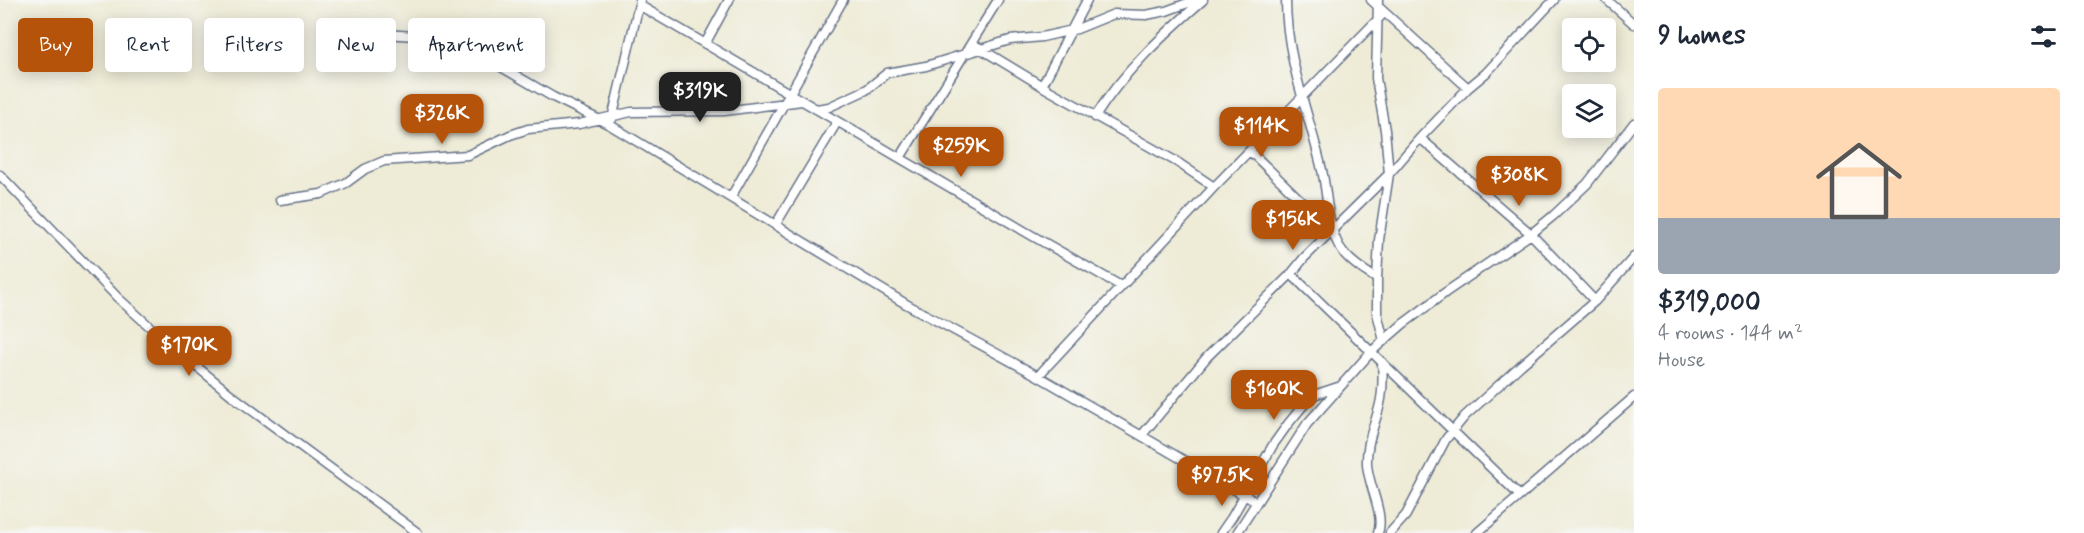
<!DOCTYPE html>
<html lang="en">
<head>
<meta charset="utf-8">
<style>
  body { margin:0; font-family:Mynerve,sans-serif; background:#f6f6f7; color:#1f2937; height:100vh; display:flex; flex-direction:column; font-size:22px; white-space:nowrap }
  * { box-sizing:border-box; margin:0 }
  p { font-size:20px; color:#747a83 }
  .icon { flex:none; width:33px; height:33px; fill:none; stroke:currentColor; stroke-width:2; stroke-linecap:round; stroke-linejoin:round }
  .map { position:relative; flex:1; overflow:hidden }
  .drawer { display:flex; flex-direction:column; background:#fff; width:450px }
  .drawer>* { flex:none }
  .top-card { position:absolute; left:18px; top:18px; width:570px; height:54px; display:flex; gap:12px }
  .fabs { position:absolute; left:1562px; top:18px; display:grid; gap:12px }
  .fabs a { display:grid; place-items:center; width:54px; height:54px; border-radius:6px; background:#fff; box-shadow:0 3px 15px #0003; font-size:30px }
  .price { position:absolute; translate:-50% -51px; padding:0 14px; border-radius:12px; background:#b45309; color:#fff; font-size:20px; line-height:39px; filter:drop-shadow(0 2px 3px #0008) }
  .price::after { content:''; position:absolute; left:50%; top:36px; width:18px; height:14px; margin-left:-9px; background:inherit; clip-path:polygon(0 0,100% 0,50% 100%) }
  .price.active { background:#222; color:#fff }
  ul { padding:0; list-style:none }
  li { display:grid; align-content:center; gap:12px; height:318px; padding:0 24px }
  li+li { border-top:2px solid #e0e1e3 }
  li span { display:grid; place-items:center; height:186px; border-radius:6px; color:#555 }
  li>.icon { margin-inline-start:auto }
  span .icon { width:108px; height:108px; fill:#fffc; stroke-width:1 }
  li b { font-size:26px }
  h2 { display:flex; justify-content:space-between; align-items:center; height:72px; padding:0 24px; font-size:26px }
  .chip { padding:0 21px; border-radius:6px; background:#fff; box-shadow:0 3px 15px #0003; font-size:21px; line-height:54px }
  .chip.active { background:#b45309; color:#fff }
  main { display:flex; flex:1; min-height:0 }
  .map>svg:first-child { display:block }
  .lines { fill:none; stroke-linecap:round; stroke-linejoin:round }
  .minor-casing { stroke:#657188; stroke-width:11 }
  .minor { stroke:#fff; stroke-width:8 }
</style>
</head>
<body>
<main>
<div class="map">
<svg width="1634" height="533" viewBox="0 0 1634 533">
  <rect width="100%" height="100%" fill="#f6f6f2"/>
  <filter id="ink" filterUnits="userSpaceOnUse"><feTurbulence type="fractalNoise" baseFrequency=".0167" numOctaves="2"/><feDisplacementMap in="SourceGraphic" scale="12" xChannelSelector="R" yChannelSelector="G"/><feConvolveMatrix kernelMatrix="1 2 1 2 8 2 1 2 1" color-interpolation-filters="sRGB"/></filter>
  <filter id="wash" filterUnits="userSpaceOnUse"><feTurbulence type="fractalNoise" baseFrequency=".008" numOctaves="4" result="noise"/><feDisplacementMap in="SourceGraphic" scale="24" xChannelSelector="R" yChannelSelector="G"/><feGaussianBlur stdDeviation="1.35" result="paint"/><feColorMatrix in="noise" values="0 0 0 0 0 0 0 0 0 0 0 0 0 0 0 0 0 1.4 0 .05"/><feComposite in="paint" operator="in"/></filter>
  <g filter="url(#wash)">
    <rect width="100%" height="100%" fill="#eeebd6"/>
  </g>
  <g filter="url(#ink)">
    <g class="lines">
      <g class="minor-casing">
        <path id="minor" d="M1286 0C1286 58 1308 111 1321 166 1328 192 1326 222 1339 246 1347 260 1363 270 1377 279
          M1371 0 1468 88
          M1378 0 1376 78 1385 130 1389 174 1379 240 1377 279V313L1384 341
          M1607 0 1634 24
          M639 5 1031 235 1121 286
          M369 33 430 37 470 49 553 97 610 125 906 304 1038 376 1256 502
          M705 44 729 0
          M973 44 1047 89 1177 162 1214 187
          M1042 86 1087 0
          M816 109 829 107 866 90 887 73 926 66 1010 40 1042 37 1077 29 1114 14 1146 15 1166 11 1196 0
          M1095 117C1123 72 1163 35 1203 0
          M612 119 640 0
          M1420 138 1531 234 1595 301
          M1250 151 1327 226 1333 229
          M900 158 998 0
          M0 175 118 298 169 344 234 397 418 533
          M731 197 843 0
          M280 200 321 194 346 183 365 169 384 161 468 155 510 135 528 129 579 124 631 112 724 111 802 101
          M776 224 837 122
          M1291 274 1519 495
          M1038 376 1214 187 1384 13
          M1142 435 1207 357 1291 274 1304 258 1389 174 1420 138 1468 88 1486 73 1554 0
          M1221 533 1232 517 1273 445 1288 424 1311 396 1338 387
          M1237 533 1307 424 1372 351 1403 324 1446 292 1531 234 1553 216 1587 184 1634 123
          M1378 533C1385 514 1368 485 1367 464 1366 442 1375 425 1380 404 1383 391 1383 376 1382 362
          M1390 533 1406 515 1446 439 1465 416 1521 365 1595 301 1634 257
          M1477 533 1634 397"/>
      </g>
      <use href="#minor" class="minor"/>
    </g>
  </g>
</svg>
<div class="fabs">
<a><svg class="icon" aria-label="locate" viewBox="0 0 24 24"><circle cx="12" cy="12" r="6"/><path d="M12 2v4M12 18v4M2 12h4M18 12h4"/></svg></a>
<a><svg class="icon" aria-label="layers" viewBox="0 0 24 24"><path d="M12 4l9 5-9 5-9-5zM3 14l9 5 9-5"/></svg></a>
</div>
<b class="price active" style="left:700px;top:123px">$319K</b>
<b class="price" style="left:442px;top:145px">$326K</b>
<b class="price" style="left:1261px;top:158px">$114K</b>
<b class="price" style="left:961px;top:178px">$259K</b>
<b class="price" style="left:1519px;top:207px">$308K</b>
<b class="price" style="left:1293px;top:251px">$156K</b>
<b class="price" style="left:189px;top:377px">$170K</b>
<b class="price" style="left:1274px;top:421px">$160K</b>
<b class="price" style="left:1222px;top:507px">$97.5K</b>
<div class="top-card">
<a class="chip active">Buy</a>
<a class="chip">Rent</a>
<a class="chip">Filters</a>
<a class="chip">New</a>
<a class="chip">Apartment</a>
</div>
</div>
<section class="drawer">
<h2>9 homes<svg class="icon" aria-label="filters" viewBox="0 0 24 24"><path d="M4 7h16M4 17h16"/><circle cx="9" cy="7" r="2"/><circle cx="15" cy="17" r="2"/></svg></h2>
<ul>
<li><span style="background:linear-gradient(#ffd9b3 70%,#9aa5b1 0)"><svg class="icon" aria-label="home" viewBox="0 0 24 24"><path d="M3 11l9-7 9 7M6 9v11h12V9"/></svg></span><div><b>$319,000</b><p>4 rooms · 144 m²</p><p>House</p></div></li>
</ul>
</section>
</main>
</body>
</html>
